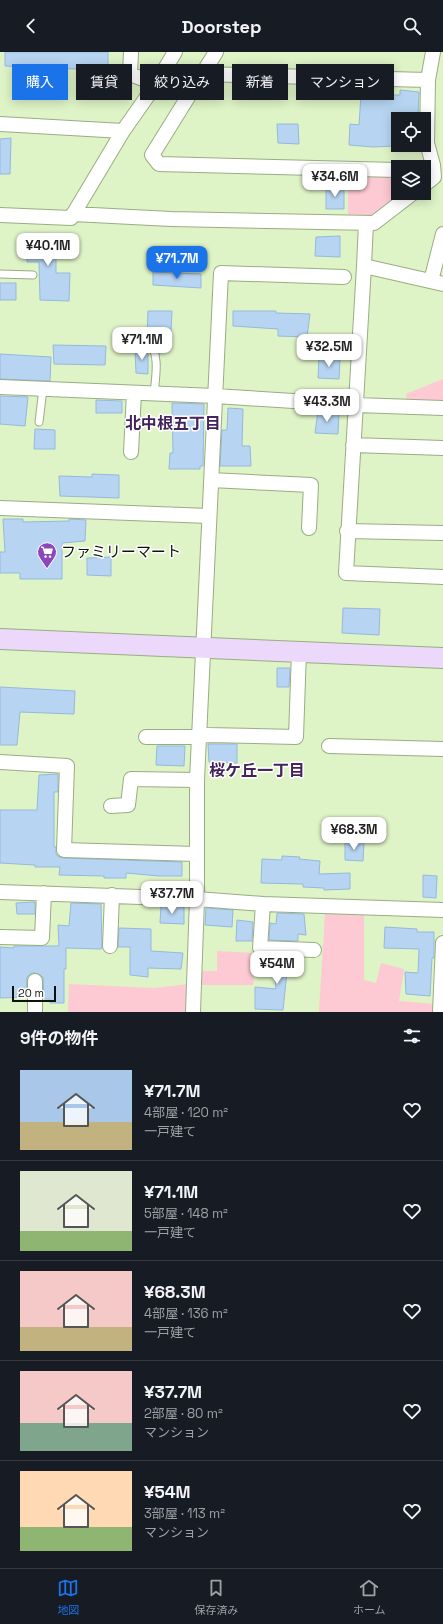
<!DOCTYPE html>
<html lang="ja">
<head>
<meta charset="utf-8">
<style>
  body { margin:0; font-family:"Space Grotesk","Noto Sans JP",sans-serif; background:#20242c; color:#f1f3f6; height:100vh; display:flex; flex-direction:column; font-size:15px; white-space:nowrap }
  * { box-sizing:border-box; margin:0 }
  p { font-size:13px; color:#9ea1a6 }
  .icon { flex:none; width:22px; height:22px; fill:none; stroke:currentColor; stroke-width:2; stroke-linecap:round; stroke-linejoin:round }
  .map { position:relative; height:960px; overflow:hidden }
  .sheet { display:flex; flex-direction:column; background:#171b24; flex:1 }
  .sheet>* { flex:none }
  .guide { position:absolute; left:12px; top:12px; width:419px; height:36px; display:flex; gap:8px }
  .buttons { position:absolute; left:391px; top:60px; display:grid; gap:8px }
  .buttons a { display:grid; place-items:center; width:40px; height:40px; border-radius:0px; background:#171b24; box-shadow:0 2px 10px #0003; font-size:20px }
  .scale { position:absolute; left:12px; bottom:10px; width:44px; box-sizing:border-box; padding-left:4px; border:2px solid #0d1405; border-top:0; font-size:11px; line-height:14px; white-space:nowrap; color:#0d1405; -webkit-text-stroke:3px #fff; paint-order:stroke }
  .price { position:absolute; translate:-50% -34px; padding:0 9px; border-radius:8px; background:#fff; color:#222; font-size:13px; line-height:26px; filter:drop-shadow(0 1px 2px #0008) }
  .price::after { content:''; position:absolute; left:50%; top:24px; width:12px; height:9px; margin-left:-6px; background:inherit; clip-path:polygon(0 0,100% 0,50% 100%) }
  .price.on { background:#1a73e8; color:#fff }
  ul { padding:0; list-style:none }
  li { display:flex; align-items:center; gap:12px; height:100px; padding:0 20px }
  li+li { border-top:1px solid #363941 }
  li span { display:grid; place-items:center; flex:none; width:112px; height:80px; border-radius:0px; color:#555 }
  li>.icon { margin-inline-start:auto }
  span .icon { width:48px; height:48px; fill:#fffc; stroke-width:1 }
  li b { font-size:17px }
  h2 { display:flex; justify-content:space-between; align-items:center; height:48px; padding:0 20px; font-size:17px }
  .pill { padding:0 14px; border-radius:0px; background:#171b24; box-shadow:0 2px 10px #0003; font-size:14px; line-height:36px }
  .pill.on { background:#1a73e8; color:#fff }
  header { display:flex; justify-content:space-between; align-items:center; height:52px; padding:0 20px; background:#171b24; font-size:18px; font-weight:800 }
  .dock { display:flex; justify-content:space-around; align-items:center; height:56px; border-top:1px solid #363941; background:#171b24; font-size:11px; color:#9ea1a6 }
  .dock a { display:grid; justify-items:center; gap:2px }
  .dock .on { color:#1a73e8 }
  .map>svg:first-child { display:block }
  .green { fill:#fdc9d2 }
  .building { fill:#b7d5f2; stroke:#95b9db }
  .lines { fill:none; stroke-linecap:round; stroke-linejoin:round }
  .lane-casing { stroke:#99ad82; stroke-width:9 }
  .street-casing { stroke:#99ad82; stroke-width:16 }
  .secondary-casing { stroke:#99ad82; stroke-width:22 }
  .lane { stroke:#fff; stroke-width:7 }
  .street { stroke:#fff; stroke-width:14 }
  .secondary { stroke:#ecd8fb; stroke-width:20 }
  .labels { text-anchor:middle; stroke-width:3; stroke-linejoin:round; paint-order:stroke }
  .poi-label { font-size:15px; fill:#0d1405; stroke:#fff; text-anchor:start }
  .neighbourhood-label { font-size:16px; font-weight:bold; fill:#43235c; stroke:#fff }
</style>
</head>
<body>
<header><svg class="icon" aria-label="back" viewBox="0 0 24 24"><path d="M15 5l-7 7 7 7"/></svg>Doorstep<svg class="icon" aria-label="search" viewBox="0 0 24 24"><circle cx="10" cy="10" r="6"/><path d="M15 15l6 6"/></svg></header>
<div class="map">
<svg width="443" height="960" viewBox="0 0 443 960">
  <rect width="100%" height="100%" fill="#def3c6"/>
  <path class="green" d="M348 125H398V141H401L370 164 348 162Z
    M443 327V349H407L406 342Z
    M325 860 364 862V928L376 931 381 911 404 917 399 949 436 952V960H319Z
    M217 899 255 901 253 933H200L201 919H217Z
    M69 932 154 936 189 932V960H68Z"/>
  <path class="building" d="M5 0H108V18L42 16V47H25V15L5 14Z
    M400 38 419 40 418 62 398 61V69H396V94L373 95 349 93 350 72 359 73 361 43H400Z
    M277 72H298L299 92 278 91Z
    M11 86 10 122H0V87Z
    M326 134H344V157H326Z
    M26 182H56V221H70L69 249 40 248 39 210H27Z
    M340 184V205L315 204 316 185Z
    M153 220 201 222V236L153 233Z
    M0 231H16V248H0Z
    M148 259H172L170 298H159L156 291 147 285Z
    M233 259H276V261L310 262 307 285 278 284V277L233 274Z
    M53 293 106 294 105 313 54 312Z
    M135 297 148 298V322L136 321Z
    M0 302 51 305 50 329 0 327Z
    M319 304 340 306 339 327 318 326Z
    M0 344 28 345 25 374 0 372Z
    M96 348 122 349V361H96Z
    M172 351 204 352 203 414H200V417H169L170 401H173Z
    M228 356 243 357 242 394H250L251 414H220L222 378H227Z
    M318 359 339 360 338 382 315 381Z
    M35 377 55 378V397H34Z
    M92 422 119 423V446L60 444 59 424 92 425Z
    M3 467H23V470L69 469V467L86 468 85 489 62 491V527H20V521H0V500H5Z
    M111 505V524L87 523V506Z
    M343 556 380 557 379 583 342 581Z
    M277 616H290L289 635H277Z
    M0 635 75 639 74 662 20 660 17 693H0Z
    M208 692H237V711L209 710Z
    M157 694H185L184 714 156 713Z
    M58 722V740H54V795H56V802L59 805 64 806 182 810V824H159L126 821V826H104V824L59 823 60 815H35V813L0 811V758H37L39 723Z
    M345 790H364L363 809 345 808Z
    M282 804 300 805 299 807 320 809 319 822 350 821V837L324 838V836L303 835V832L261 831 262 807 282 808Z
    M423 823 437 824 436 846 423 845Z
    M35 850V862H17L16 851Z
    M71 851 101 852 102 895 101 897 66 896V917H64V951H50V947H44L43 925 35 921H31L27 925 26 945 0 946V895L14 896V894H59L58 873 69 874Z
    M161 854 184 855V872L160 871Z
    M206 856 233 858 232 875 205 873Z
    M277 861 304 862 306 883 298 882V889L269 888 270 871 276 872Z
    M237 868 253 870 252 889H236Z
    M385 875 417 877V880H434V906H432L430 944 406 942 405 920 418 921 419 897 384 896Z
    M119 876 151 877V899L183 901 181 917 148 916V925L130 923V895H118Z
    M273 905 299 906 300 920H287L283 958 255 957V935L276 937Z"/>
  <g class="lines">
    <g class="lane-casing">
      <path id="lane" d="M0 222 33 223
        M133 285C138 287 144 288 148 291 161 299 155 329 154 342
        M39 370 43 337"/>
    </g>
    <g class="street-casing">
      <path id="street" d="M131 0 130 22 156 32
        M216 0 152 103 159 112 398 118
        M201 22 428 28
        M0 72 123 79
        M424 133 434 125 433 113 427 91 428 28 433 0
        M73 162 171 167 374 171 413 141
        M0 163 71 166 123 79 156 32 175 0
        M366 171 364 214 443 232
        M364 214 346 521 443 525
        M431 229 443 182
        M0 335 215 344 356 353 443 356
        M353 393 443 396
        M131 400 134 341
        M211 428 311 433 309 476
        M0 456 209 464
        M347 479 443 481
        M146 685H200L207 683 296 685 299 599
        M329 694 443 697
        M0 710 67 714 64 798 196 802
        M111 754 128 753 131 727 197 728
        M0 840 197 847 263 852 443 858
        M263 852 260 896 314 898
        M0 885 42 886 44 841
        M110 894 112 843
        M35 929V960
        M193 960 197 847V728L221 221 344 225
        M440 960 443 891"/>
    </g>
    <g class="secondary-casing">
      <path id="secondary" d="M0 587 443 606"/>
    </g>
    <use href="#lane" class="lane"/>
    <use href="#street" class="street"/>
    <use href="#secondary" class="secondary"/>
  </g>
  <defs>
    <g id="supermarket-pin" transform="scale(1)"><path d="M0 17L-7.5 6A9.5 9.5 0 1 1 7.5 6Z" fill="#8b48bd" stroke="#fff"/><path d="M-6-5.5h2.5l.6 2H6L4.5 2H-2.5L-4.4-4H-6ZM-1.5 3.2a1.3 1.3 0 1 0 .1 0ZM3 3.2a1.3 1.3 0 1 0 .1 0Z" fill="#fff"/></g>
  </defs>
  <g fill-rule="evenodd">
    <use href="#supermarket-pin" x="47" y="500"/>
  </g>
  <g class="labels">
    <g class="poi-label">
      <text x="61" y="505">ファミリーマート</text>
    </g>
    <g class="neighbourhood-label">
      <text x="173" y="377">北中根五丁目</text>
      <text x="257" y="724">桜ケ丘一丁目</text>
    </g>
  </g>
</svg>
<div class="buttons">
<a><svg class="icon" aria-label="locate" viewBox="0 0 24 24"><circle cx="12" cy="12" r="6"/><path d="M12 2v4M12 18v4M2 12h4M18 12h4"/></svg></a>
<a><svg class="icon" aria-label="layers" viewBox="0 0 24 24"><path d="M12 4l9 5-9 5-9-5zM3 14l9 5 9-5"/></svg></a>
</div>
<div class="scale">20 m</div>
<b class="price" style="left:335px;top:146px">¥34.6M</b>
<b class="price" style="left:48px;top:215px">¥40.1M</b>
<b class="price on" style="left:177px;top:228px">¥71.7M</b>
<b class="price" style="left:142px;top:309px">¥71.1M</b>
<b class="price" style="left:329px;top:316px">¥32.5M</b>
<b class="price" style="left:327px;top:371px">¥43.3M</b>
<b class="price" style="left:354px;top:799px">¥68.3M</b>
<b class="price" style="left:172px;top:863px">¥37.7M</b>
<b class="price" style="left:277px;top:933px">¥54M</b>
<div class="guide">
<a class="pill on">購入</a>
<a class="pill">賃貸</a>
<a class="pill">絞り込み</a>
<a class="pill">新着</a>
<a class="pill">マンション</a>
</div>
</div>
<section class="sheet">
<h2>9件の物件<svg class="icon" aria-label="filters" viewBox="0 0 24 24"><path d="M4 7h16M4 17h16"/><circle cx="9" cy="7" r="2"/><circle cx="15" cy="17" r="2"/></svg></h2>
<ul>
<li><span style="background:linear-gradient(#a9c7e8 65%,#c2b280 0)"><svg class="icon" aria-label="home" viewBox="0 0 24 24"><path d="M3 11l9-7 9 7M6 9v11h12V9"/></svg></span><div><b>¥71.7M</b><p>4部屋 · 120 m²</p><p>一戸建て</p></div><svg class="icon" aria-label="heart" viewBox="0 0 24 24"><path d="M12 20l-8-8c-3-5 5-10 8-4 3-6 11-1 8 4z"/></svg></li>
<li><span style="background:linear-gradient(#dfe7d0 75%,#8fb573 0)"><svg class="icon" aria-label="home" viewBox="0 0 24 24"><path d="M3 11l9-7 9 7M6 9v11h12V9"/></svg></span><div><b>¥71.1M</b><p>5部屋 · 148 m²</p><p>一戸建て</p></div><svg class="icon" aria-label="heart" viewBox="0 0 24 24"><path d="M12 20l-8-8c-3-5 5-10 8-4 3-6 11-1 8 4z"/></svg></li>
<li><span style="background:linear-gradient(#f6c9c9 70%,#c2b280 0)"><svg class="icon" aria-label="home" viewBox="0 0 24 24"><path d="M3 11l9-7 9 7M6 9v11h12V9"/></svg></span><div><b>¥68.3M</b><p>4部屋 · 136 m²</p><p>一戸建て</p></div><svg class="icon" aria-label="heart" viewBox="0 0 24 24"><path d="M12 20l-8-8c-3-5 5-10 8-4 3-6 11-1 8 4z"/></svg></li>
<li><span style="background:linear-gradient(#f6c9c9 65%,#7fa58c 0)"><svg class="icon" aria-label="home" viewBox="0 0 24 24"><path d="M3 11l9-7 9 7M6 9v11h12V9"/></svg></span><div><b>¥37.7M</b><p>2部屋 · 80 m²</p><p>マンション</p></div><svg class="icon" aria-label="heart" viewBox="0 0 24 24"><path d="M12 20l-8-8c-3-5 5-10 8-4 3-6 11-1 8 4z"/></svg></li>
<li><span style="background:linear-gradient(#ffd9b3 70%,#8fb573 0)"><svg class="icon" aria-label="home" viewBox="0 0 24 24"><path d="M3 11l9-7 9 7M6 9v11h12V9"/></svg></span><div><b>¥54M</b><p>3部屋 · 113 m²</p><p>マンション</p></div><svg class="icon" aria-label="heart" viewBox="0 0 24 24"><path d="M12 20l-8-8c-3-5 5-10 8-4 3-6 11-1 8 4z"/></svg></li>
</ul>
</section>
<nav class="dock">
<a class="on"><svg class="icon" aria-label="map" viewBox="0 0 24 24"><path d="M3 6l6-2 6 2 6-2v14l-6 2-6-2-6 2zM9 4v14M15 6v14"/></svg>地図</a>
<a><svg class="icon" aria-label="saved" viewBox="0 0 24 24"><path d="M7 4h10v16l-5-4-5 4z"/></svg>保存済み</a>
<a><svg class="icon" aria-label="home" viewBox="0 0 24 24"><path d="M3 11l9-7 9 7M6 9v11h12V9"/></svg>ホーム</a>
</nav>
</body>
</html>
